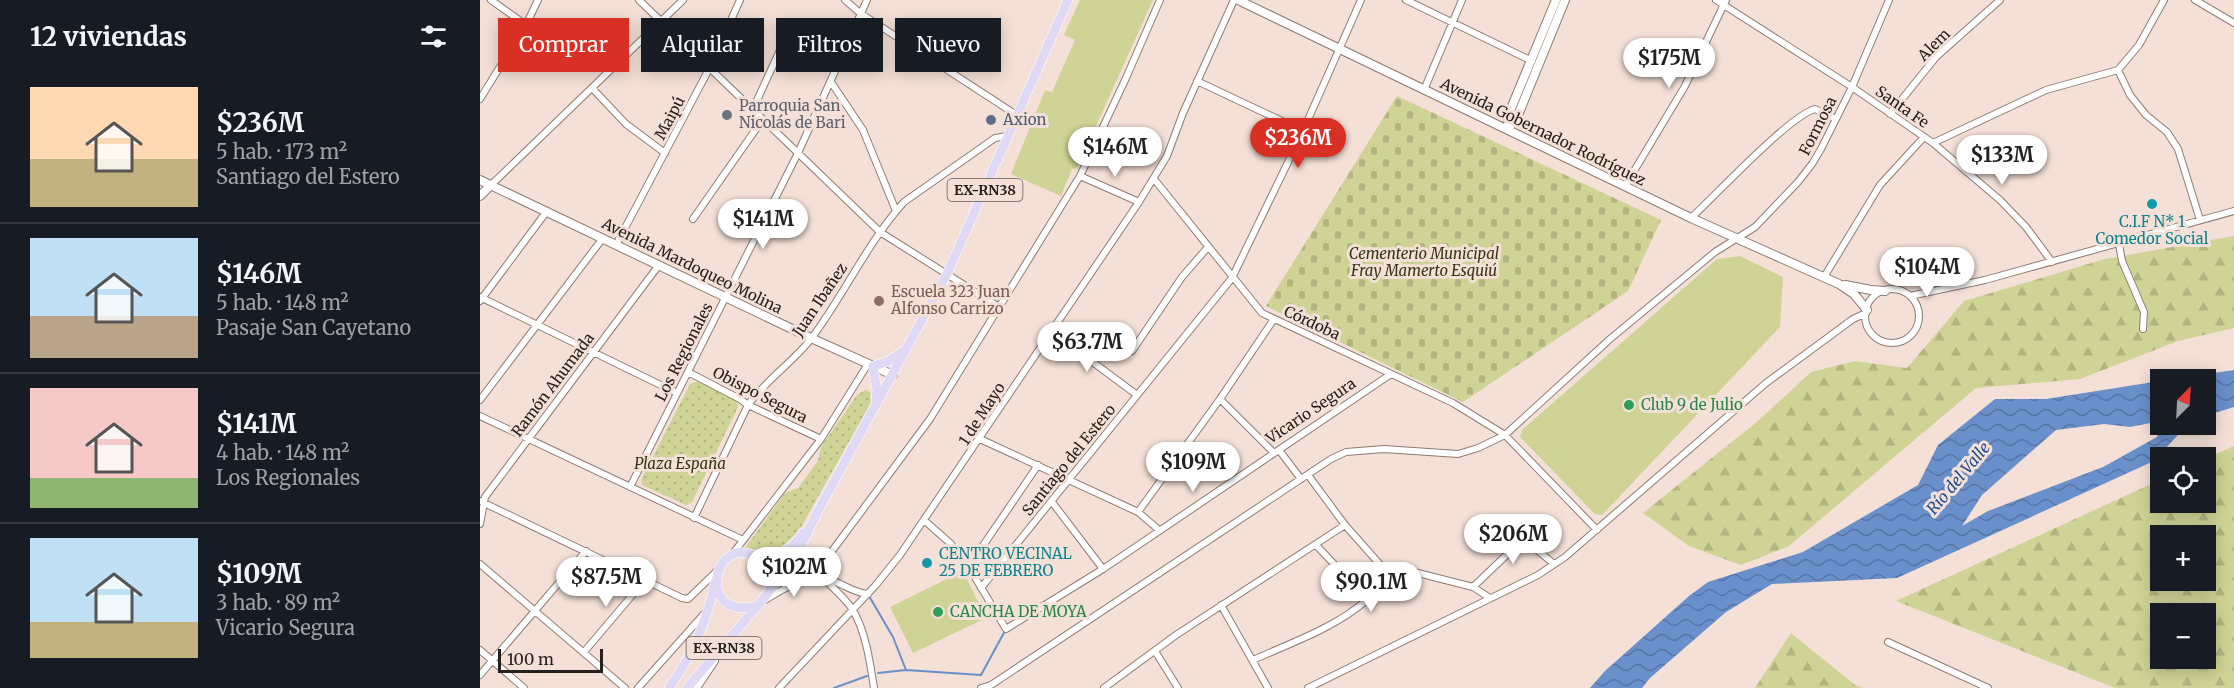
<!DOCTYPE html>
<html lang="es">
<head>
<meta charset="utf-8">
<style>
  body { margin:0; font-family:Merriweather,serif; background:#20242c; color:#f1f3f6; height:100vh; display:flex; flex-direction:column; font-size:22px; white-space:nowrap }
  * { box-sizing:border-box; margin:0 }
  p { font-size:20px; color:#9ea1a6 }
  .icon { flex:none; width:33px; height:33px; fill:none; stroke:currentColor; stroke-width:2; stroke-linecap:round; stroke-linejoin:round }
  .map { position:relative; flex:1; overflow:hidden }
  .details { display:flex; flex-direction:column; background:#171b24; width:480px }
  .details>* { flex:none }
  .guide { position:absolute; left:18px; top:18px; width:570px; height:54px; display:flex; gap:12px }
  .needle { width:39px; rotate:24deg }
  .fabs { position:absolute; left:1670px; top:369px; display:grid; gap:12px }
  .fabs a { display:grid; place-items:center; width:66px; height:66px; border-radius:0px; background:#171b24; box-shadow:0 3px 15px #0003; font-size:30px }
  .scale { position:absolute; left:18px; bottom:15px; width:105px; box-sizing:border-box; padding-left:6px; border:3px solid #27201c; border-top:0; font-size:16px; line-height:21px; white-space:nowrap; color:#27201c; -webkit-text-stroke:4px #f4e0d6; paint-order:stroke }
  .price { position:absolute; translate:-50% -51px; padding:0 14px; border-radius:21px; background:#fff; color:#222; font-size:20px; line-height:39px; filter:drop-shadow(0 2px 3px #0008) }
  .price::after { content:''; position:absolute; left:50%; top:36px; width:18px; height:14px; margin-left:-9px; background:inherit; clip-path:polygon(0 0,100% 0,50% 100%) }
  .price.current { background:#d93025; color:#fff }
  ul { padding:0; list-style:none }
  li { display:flex; align-items:center; gap:18px; height:150px; padding:0 30px }
  li+li { border-top:2px solid #363941 }
  li span { display:grid; place-items:center; flex:none; width:168px; height:120px; border-radius:0px; color:#555 }
  li>.icon { margin-inline-start:auto }
  span .icon { width:72px; height:72px; fill:#fffc; stroke-width:1 }
  li b { font-size:26px }
  h2 { display:flex; justify-content:space-between; align-items:center; height:72px; padding:0 30px; font-size:26px }
  .pill { padding:0 21px; border-radius:0px; background:#171b24; box-shadow:0 3px 15px #0003; font-size:21px; line-height:54px }
  .pill.current { background:#d93025; color:#fff }
  main { display:flex; flex:1; min-height:0 }
  .map>svg:first-child { display:block }
  .grass { fill:#cfd395 }
  .forest { fill:url(#forest-firs); fill-rule:evenodd }
  .cemetery { fill:url(#cemetery-stones) }
  .park { fill:url(#park-dots) }
  .water { fill:url(#water-waves) }
  .lines { fill:none; stroke-linecap:round; stroke-linejoin:round }
  .stream { stroke:#6a90cb; stroke-width:2 }
  .street-casing { stroke:#8e7c73; stroke-width:8 }
  .secondary-casing { stroke:#8e7c73; stroke-width:10 }
  .primary-casing { stroke:#fff; stroke-width:10 }
  .street { stroke:#fff; stroke-width:6 }
  .secondary { stroke:#fff; stroke-width:8 }
  .primary { stroke:#dfd9f5; stroke-width:9 }
  .worship-dot { fill:#6b7280; stroke:#f4e0d6; stroke-width:2 }
  .service-dot { fill:#5c6f8a; stroke:#f4e0d6; stroke-width:2 }
  .culture-dot { fill:#0f9aa8; stroke:#f4e0d6; stroke-width:2 }
  .education-dot { fill:#8d6e63; stroke:#f4e0d6; stroke-width:2 }
  .leisure-dot { fill:#2e9e5b; stroke:#f4e0d6; stroke-width:2 }
  .labels { text-anchor:middle; stroke-width:6; stroke-linejoin:round; paint-order:stroke }
  .shield { fill:#f4e0d6; stroke:#645a54; stroke-width:1.5 }
  .shield-label { font-size:14px; font-weight:bold; fill:#27201c }
  .street-label { font-size:15px; fill:#27201c; stroke:#f4e0d6 }
  .worship-label { font-size:15px; fill:#5b616d; stroke:#f4e0d6; text-anchor:start }
  .service-label { font-size:15px; fill:#4e5e75; stroke:#f4e0d6; text-anchor:start }
  .culture-label { font-size:15px; fill:#0d838f; stroke:#f4e0d6 }
  .park-label { font-size:15px; font-style:italic; fill:#333514; stroke:#f4e0d6 }
  .education-label { font-size:15px; fill:#785e54; stroke:#f4e0d6; text-anchor:start }
  .leisure-label { font-size:15px; fill:#27864d; stroke:#f4e0d6; text-anchor:start }
  .water-label { font-size:16px; font-style:italic; fill:#1e4d94; stroke:#f4e0d6 }
</style>
</head>
<body>
<main>
<section class="details">
<h2>12 viviendas<svg class="icon" aria-label="filters" viewBox="0 0 24 24"><path d="M4 7h16M4 17h16"/><circle cx="9" cy="7" r="2"/><circle cx="15" cy="17" r="2"/></svg></h2>
<ul>
<li><span style="background:linear-gradient(#ffd9b3 60%,#c2b280 0)"><svg class="icon" aria-label="home" viewBox="0 0 24 24"><path d="M3 11l9-7 9 7M6 9v11h12V9"/></svg></span><div><b>$236M</b><p>5 hab. · 173 m²</p><p>Santiago del Estero</p></div></li>
<li><span style="background:linear-gradient(#bfe0f5 65%,#b9a48a 0)"><svg class="icon" aria-label="home" viewBox="0 0 24 24"><path d="M3 11l9-7 9 7M6 9v11h12V9"/></svg></span><div><b>$146M</b><p>5 hab. · 148 m²</p><p>Pasaje San Cayetano</p></div></li>
<li><span style="background:linear-gradient(#f6c9c9 75%,#8fb573 0)"><svg class="icon" aria-label="home" viewBox="0 0 24 24"><path d="M3 11l9-7 9 7M6 9v11h12V9"/></svg></span><div><b>$141M</b><p>4 hab. · 148 m²</p><p>Los Regionales</p></div></li>
<li><span style="background:linear-gradient(#bfe0f5 70%,#c2b280 0)"><svg class="icon" aria-label="home" viewBox="0 0 24 24"><path d="M3 11l9-7 9 7M6 9v11h12V9"/></svg></span><div><b>$109M</b><p>3 hab. · 89 m²</p><p>Vicario Segura</p></div></li>
</ul>
</section>
<div class="map">
<svg width="1754" height="688" viewBox="0 0 1754 688">
  <defs>
    <pattern id="forest-firs" width="22" height="20" patternUnits="userSpaceOnUse" patternTransform="scale(1.5)"><rect width="22" height="20" fill="#cfd395"/><path d="M5 1l3.5 6h-7zM16 11l3.5 6h-7z" fill="#b2b580"/></pattern>
    <pattern id="cemetery-stones" width="16" height="16" patternUnits="userSpaceOnUse" patternTransform="scale(1.5)"><rect width="16" height="16" fill="#cfd395"/><path d="M2 7V4a2 2 0 0 1 4 0v3zM10 15v-3a2 2 0 0 1 4 0v3z" fill="#b2b580"/></pattern>
    <pattern id="park-dots" width="8" height="8" patternUnits="userSpaceOnUse" patternTransform="scale(1.5)"><rect width="8" height="8" fill="#cfd395"/><path d="M2 2h.1M6 6h.1" fill="none" stroke="#b2b580" stroke-width="1.8" stroke-linecap="round"/></pattern>
    <pattern id="water-waves" width="16" height="10" patternUnits="userSpaceOnUse" patternTransform="scale(1.5)"><rect width="16" height="10" fill="#6a90cb"/><path d="M0 5q4-4 8 0t8 0" fill="none" stroke="#5775a4"/></pattern>
  </defs>
  <rect width="100%" height="100%" fill="#f4e0d6"/>
  <path class="grass" d="M600 0H673L597 168 592 169 581 196 531 174 565 90 572 92 595 40 584 35Z
    M1260 256 1303 277 1300 327 1122 515 1115 514 1040 437 1042 430 1237 259Z
    M483 571 506 618 433 653 410 607Z"/>
  <path class="forest" d="M1754 236V328L1698 341 1600 379 1496 388 1309 546 1261 565 1209 546 1163 513 1278 421 1331 372 1375 361 1427 368 1484 301 1625 259Z
    M1754 446V688H1635L1416 601 1680 480V502H1725V459ZM1680 536H1725V580H1680ZM1680 614H1725V658H1680Z
    M1311 633 1375 685 1382 688H1275Z"/>
  <path class="cemetery" d="M917 96 1181 220 1148 291 983 402 786 306Z"/>
  <path class="park" d="M218 381 257 401 258 407 212 502 206 505 162 485 161 480 210 384Z
    M385 390 390 392 391 402 383 417 321 527C301 553 296 551 265 548L305 493 318 488 338 461 341 447 377 395Z"/>
  <path class="water" d="M1754 370V407L1725 416V380L1694 379Z
    M1680 381V421L1650 427 1624 424 1576 430 1502 495 1482 526 1508 511 1623 467 1677 437 1682 425H1707L1674 461 1417 578 1292 584 1246 612 1170 678 1162 688H1110L1125 671 1209 596 1228 582 1323 552 1438 485 1458 445 1515 399H1566Z"/>
  <g class="lines">
    <path class="stream" d="M389 596 413 637 426 670
      M398 673 426 670 501 675 526 629
      M354 688 387 676"/>
    <g class="street-casing">
      <path id="street" d="M11 0 46 25
        M159 0 400 232 519 307
        M365 0 380 13 538 116
        M926 0 1052 61
        M1236 0 1372 87 1453 143 1520 200 1546 227 1572 262
        M1715 0 1754 23
        M1638 70 1650 95 1666 115 1687 132 1698 149 1720 220
        M717 81 823 131
        M351 82 383 130 416 211
        M112 88 146 124 185 153
        M944 90 982 0
        M0 99 46 25 58 0
        M273 109 307 35
        M1410 114 1456 57 1520 0
        M1453 143 1566 90 1638 70 1659 45 1684 0
        M600 176 659 202
        M674 179 782 313 973 403 1025 435 1117 530
        M11 185 203 0
        M1145 186 1205 86 1246 0
        M1211 218C1235 196 1309 116 1335 109L1356 119
        M213 219 283 119
        M1639 244 1642 261 1664 312 1663 329
        M136 245 229 69 260 0
        M1344 277 1400 185 1444 137
        M1385 316a27 27 0 1 1 54 0a27 27 0 1 1-54 0Z
        M1430 296 1505 280 1754 211
        M0 297 197 393
        M0 301 67 211
        M571 331 657 395
        M652 351 702 277 728 247
        M208 372 260 399 268 405 341 439
        M740 399 794 453
        M0 400 123 238
        M0 416 263 540
        M500 439 658 512 679 530
        M799 450 821 479
        M828 475 865 525 911 577
        M150 487 318 153 387 0
        M0 501 202 598 208 599 237 571
        M572 502 623 569
        M658 512 740 399 794 319
        M214 518 268 405C286 380 312 363 331 339 364 295 387 243 424 202L515 138 528 136
        M445 521 470 543 487 564 526 629 623 569 911 374
        M0 524 5 497 179 265
        M836 545 888 600
        M251 556 341 439 388 364
        M0 564 145 688
        M487 564 500 550 558 465
        M332 578 450 419 600 176 646 78 680 0
        M344 579C354 589 365 598 373 610 386 633 390 662 394 688
        M993 587 1038 544 1045 540 1074 564
        M501 588 752 278 823 131 881 0
        M285 600C307 587 329 571 356 582 368 587 375 593 388 594
        M741 605 788 688
        M1408 642 1508 688
        M0 650 44 688
        M675 651 698 688
        M104 652 165 580
        M773 660C813 642 855 628 888 599 902 587 910 574 930 571L993 587 1010 598
        M0 675 106 551
        M158 688 224 614
        M217 688 235 661
        M299 688 395 586 420 555 659 202 687 156 703 113 754 0
        M501 688 511 685 851 459 866 452 904 449 978 454 998 448 1025 435 1130 339 1235 252 1275 227 1318 182 1332 164 1341 149 1372 87 1409 0
        M624 688 696 635 865 525
        M828 688 1058 575 1085 557 1286 383 1373 319 1386 313"/>
    </g>
    <g class="secondary-casing">
      <path id="secondary" d="M758 0 1211 218 1359 284 1374 294 1387 310
        M1028 126 1030 111 1076 0
        M1028 129 1038 115 1085 0
        M0 180 331 338 413 375
        M0 196 11 185
        M1365 285 1391 290 1405 291"/>
    </g>
    <g class="primary-casing">
      <path id="primary" d="M396 400 397 390 393 366 407 362 425 350
        M274 555C299 557 308 554 323 533
        M278 606C213 622 234 530 277 558 289 565 290 577 289 590
        M189 688C211 658 228 618 235 582
        M207 688 281 602 316 556 338 511 467 274 588 0"/>
    </g>
    <use href="#street" class="street"/>
    <use href="#secondary" class="secondary"/>
    <use href="#primary" class="primary"/>
  </g>
  <circle class="worship-dot" cx="247" cy="115" r="6"/>
  <circle class="service-dot" cx="511" cy="120" r="6"/>
  <g class="culture-dot">
    <circle cx="1672" cy="204" r="6"/>
    <circle cx="447" cy="563" r="6"/>
  </g>
  <circle class="education-dot" cx="399" cy="301" r="6"/>
  <g class="leisure-dot">
    <circle cx="1149" cy="405" r="6"/>
    <circle cx="458" cy="612" r="6"/>
  </g>
  <g class="labels">
    <g class="shield">
      <rect x="467.5" y="179" width="75" height="22" rx="4.5"/>
      <rect x="206.5" y="637" width="75" height="22" rx="4.5"/>
    </g>
    <g class="shield-label">
      <text x="505" y="195">EX-RN38</text>
      <text x="244" y="653">EX-RN38</text>
    </g>
    <g class="street-label">
      <text transform="translate(1454 45) rotate(-45)" y="5">Alem</text>
      <text transform="translate(1422 107) rotate(35)" y="5">Santa Fe</text>
      <text transform="translate(190 118) rotate(-62)" y="5">Maipú</text>
      <text transform="translate(1338 126) rotate(-63)" y="5">Formosa</text>
      <text transform="translate(1063 132) rotate(26)" y="5">Avenida Gobernador Rodríguez</text>
      <text transform="translate(212 266) rotate(26)" y="5">Avenida Mardoqueo Molina</text>
      <text transform="translate(340 300) rotate(-56)" y="5">Juan Ibañez</text>
      <text transform="translate(832 323) rotate(25)" y="5">Córdoba</text>
      <text transform="translate(204 352) rotate(-63)" y="5">Los Regionales</text>
      <text transform="translate(73 385) rotate(-53)" y="5">Ramón Ahumada</text>
      <text transform="translate(280 395) rotate(27)" y="5">Obispo Segura</text>
      <text transform="translate(831 411) rotate(-34)" y="5">Vicario Segura</text>
      <text transform="translate(502 414) rotate(-57)" y="5">1 de Mayo</text>
      <text transform="translate(589 460) rotate(-51)" y="5">Santiago del Estero</text>
    </g>
    <g class="worship-label">
      <text x="259" y="111">Parroquia San<tspan x="259" dy="17">Nicolás de Bari</tspan></text>
    </g>
    <g class="service-label">
      <text x="523" y="125">Axion</text>
    </g>
    <g class="culture-label">
      <text x="1672" y="227">C.I.F N* 1<tspan x="1672" dy="17">Comedor Social</tspan></text>
      <text x="459" y="559" text-anchor="start">CENTRO VECINAL<tspan x="459" dy="17">25 DE FEBRERO</tspan></text>
    </g>
    <g class="park-label">
      <text x="944" y="259">Cementerio Municipal<tspan x="944" dy="17">Fray Mamerto Esquiú</tspan></text>
      <text x="200" y="469">Plaza España</text>
    </g>
    <g class="education-label">
      <text x="411" y="297">Escuela 323 Juan<tspan x="411" dy="17">Alfonso Carrizo</tspan></text>
    </g>
    <g class="leisure-label">
      <text x="1161" y="410">Club 9 de Julio</text>
      <text x="470" y="617">CANCHA DE MOYA</text>
    </g>
    <g class="water-label">
      <text transform="translate(1478 478) rotate(-50)" y="6">Río del Valle</text>
    </g>
  </g>
</svg>
<div class="fabs">
<a><svg class="needle" viewBox="-14 -14 28 28"><path d="M0-13l5 13h-10z" fill="#e53935"/><path d="M0 13l5-13h-10z" fill="#9ea1a6"/></svg></a>
<a><svg class="icon" aria-label="locate" viewBox="0 0 24 24"><circle cx="12" cy="12" r="6"/><path d="M12 2v4M12 18v4M2 12h4M18 12h4"/></svg></a>
<a>+</a>
<a>−</a>
</div>
<div class="scale">100 m</div>
<b class="price" style="left:1189px;top:89px">$175M</b>
<b class="price current" style="left:818px;top:169px">$236M</b>
<b class="price" style="left:635px;top:178px">$146M</b>
<b class="price" style="left:1522px;top:186px">$133M</b>
<b class="price" style="left:283px;top:250px">$141M</b>
<b class="price" style="left:1447px;top:298px">$104M</b>
<b class="price" style="left:607px;top:373px">$63.7M</b>
<b class="price" style="left:713px;top:493px">$109M</b>
<b class="price" style="left:1033px;top:565px">$206M</b>
<b class="price" style="left:314px;top:598px">$102M</b>
<b class="price" style="left:126px;top:608px">$87.5M</b>
<b class="price" style="left:891px;top:613px">$90.1M</b>
<div class="guide">
<a class="pill current">Comprar</a>
<a class="pill">Alquilar</a>
<a class="pill">Filtros</a>
<a class="pill">Nuevo</a>
</div>
</div>
</main>
</body>
</html>
